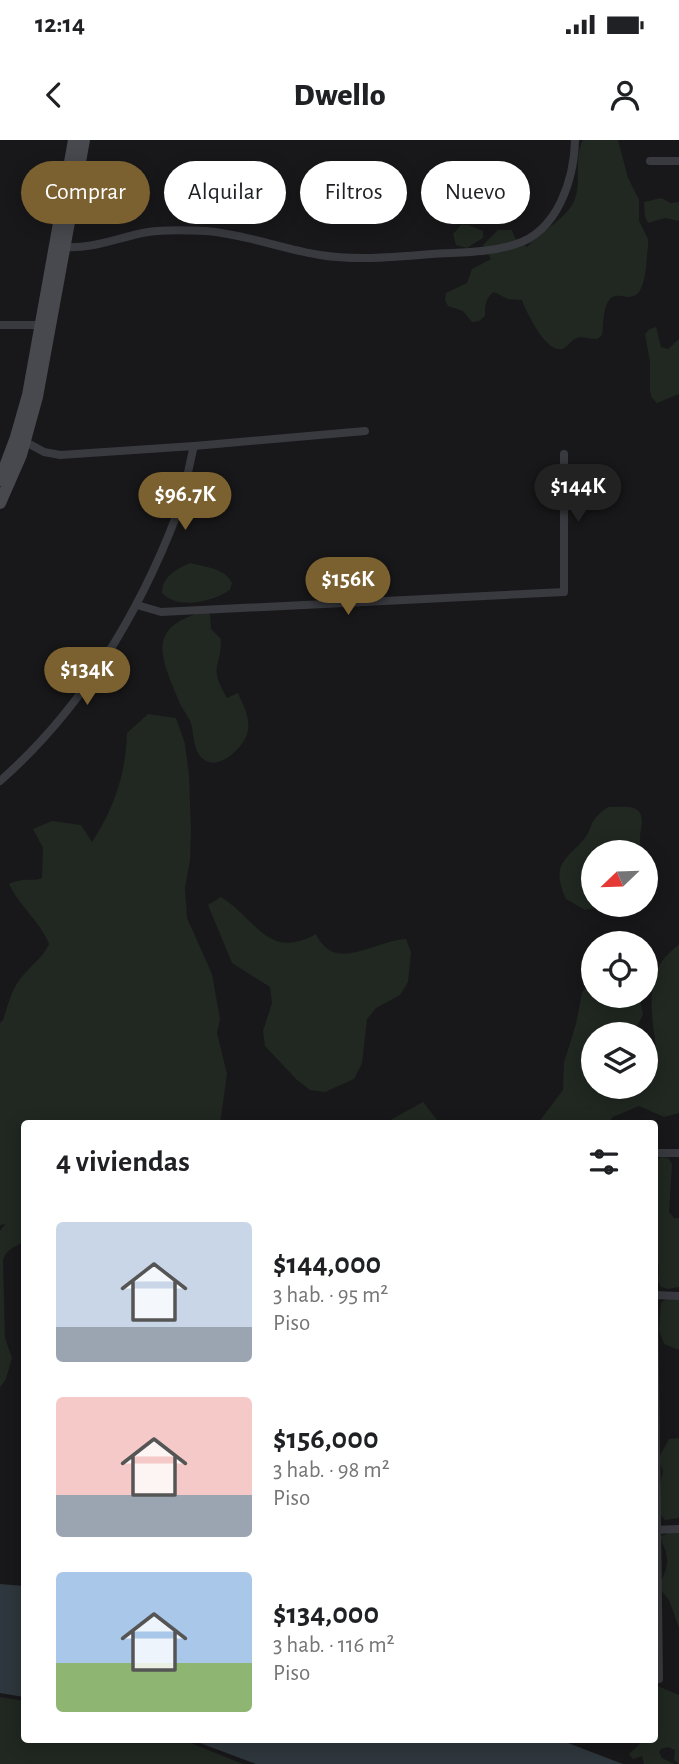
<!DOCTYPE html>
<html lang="es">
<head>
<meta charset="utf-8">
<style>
  body { margin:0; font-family:"Alegreya Sans",sans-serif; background:#f2f2f2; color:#202124; height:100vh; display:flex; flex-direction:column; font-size:26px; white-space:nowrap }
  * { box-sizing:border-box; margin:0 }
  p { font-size:23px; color:#757577 }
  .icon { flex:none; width:38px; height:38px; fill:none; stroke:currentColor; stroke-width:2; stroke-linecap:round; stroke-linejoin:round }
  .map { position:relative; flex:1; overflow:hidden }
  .drawer { position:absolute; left:21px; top:980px; width:637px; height:623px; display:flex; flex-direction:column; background:#fff; border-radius:7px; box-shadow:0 4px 18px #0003 }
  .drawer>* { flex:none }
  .top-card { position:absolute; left:21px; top:21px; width:637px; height:63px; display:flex; gap:14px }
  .needle { width:46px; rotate:247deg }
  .buttons { position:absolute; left:581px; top:700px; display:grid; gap:14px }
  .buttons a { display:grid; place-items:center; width:77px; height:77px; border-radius:50%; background:#fff; box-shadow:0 4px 18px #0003; font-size:35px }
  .price { position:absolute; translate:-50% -60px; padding:0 16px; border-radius:24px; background:#7b6030; color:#fff; font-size:23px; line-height:46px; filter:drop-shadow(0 2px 4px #0008) }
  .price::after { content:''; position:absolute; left:50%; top:42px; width:21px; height:16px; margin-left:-10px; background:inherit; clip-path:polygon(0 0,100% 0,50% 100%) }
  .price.active { background:#222; color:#fff }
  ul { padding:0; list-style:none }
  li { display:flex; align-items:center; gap:21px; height:175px; padding:0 35px }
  li span { display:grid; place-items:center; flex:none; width:196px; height:140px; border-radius:7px; color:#555 }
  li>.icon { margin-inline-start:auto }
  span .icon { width:84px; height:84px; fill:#fffc; stroke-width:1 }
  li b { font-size:30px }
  h2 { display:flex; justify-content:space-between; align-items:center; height:84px; padding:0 35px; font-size:30px }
  .pill { padding:0 24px; border-radius:32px; background:#fff; box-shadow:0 4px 18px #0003; font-size:24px; line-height:63px }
  .pill.active { background:#7b6030; color:#fff }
  .status { display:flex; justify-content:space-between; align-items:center; height:49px; padding:0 35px; background:#fff; direction:ltr }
  .status svg { height:19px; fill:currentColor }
  header { display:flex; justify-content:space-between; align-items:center; height:91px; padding:0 35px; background:#fff; font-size:32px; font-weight:800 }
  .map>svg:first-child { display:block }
  .green { fill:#202821 }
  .water { fill:#2e373d }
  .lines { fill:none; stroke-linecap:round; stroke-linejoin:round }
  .street { stroke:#393a3f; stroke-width:8 }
  .secondary { stroke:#47494e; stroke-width:12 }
</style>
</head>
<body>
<div class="status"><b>12:14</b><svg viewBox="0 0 49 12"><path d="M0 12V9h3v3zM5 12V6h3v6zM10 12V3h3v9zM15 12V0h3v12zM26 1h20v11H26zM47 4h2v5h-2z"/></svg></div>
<header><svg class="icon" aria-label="back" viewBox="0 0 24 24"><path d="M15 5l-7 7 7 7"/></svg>Dwello<svg class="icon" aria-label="person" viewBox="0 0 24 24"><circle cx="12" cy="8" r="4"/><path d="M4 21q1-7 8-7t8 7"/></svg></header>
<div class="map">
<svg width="679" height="1624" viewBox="0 0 679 1624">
  <rect width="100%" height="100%" fill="#18181a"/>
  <path class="green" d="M583 0H618L628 38 639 60V81L648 99V106C646 119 647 145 637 154 632 158 627 157 621 156 602 152 604 182 602 195L597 199C590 199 580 195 575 199 569 202 568 207 562 209 546 213 526 172 522 160L508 159 494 152C485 158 485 166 485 176L479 181 472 182 463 171 448 166 445 160 446 153 467 143 472 129 491 119 483 105 498 90H512L515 98 527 107C539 93 563 80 572 65 584 45 572 20 583 0Z
    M661 58 671 63 679 62V81L665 78 648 83 645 76 644 62Z
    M461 85H468L483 91V98L467 108 456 105 453 94Z
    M656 187 661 207 668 209 679 199V254L657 263 652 258 650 251V222L645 194 650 189Z
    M190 423C205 427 225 428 232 443L230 450C212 462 178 470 162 453 162 436 177 429 190 423Z
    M202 472 210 474 211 489 221 499C221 530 208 525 227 558L238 553C243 565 252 580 247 594 243 608 217 633 202 618 193 610 194 594 191 583 188 575 181 568 178 559 160 516 147 488 202 472Z
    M148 574 176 578 185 604 189 635 191 691 190 720 185 748 187 778 212 834 220 879 217 893 227 934 220 984H24V1101C15 1108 6 1108 3 1121L5 1198 12 1218 6 1239 0 1247V1091L5 1084 0 1085V883L3 880C8 865 11 851 20 839 29 827 43 818 49 804 40 781 19 766 9 744 24 737 31 742 42 738L43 708 33 689 52 681 81 685 92 702C114 669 126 633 127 593Z
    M608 667C627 667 646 662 641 689 639 697 641 705 640 712H593V765H608L585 770 566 759C551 724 564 722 585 698 589 693 590 688 592 683 596 676 602 671 608 667Z
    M221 757C257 779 267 821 316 794 335 834 373 801 406 799L411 812 408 842 400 855 376 868 367 879 362 923 354 939 325 952 310 950 297 940 265 906 263 891 272 863 270 847 232 823 208 765Z
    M679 804V973L664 977 639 966 613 977 608 983H538L563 950 564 922 576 884 582 853 593 834V856H639L643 874 633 894H593V947H646V923L656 906C652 881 646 842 663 820 667 814 674 809 679 804Z
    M423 962 438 981 436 983H385Z
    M661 1017 668 1018 672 1024 669 1072 674 1078H679V1147L668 1149 661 1147 658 1141 659 1127 655 1113 654 1037 656 1022Z
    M667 1158 679 1159V1210L664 1204 659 1190 661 1163Z
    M679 1298V1378L665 1380 660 1374V1345L663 1331 658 1319 669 1299Z
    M679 1390V1488L669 1460 660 1449C660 1438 668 1431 667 1420 667 1411 662 1405 661 1396Z
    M655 1545 679 1555V1624L674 1620 675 1610 668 1607 661 1609 659 1612 662 1618 674 1624H644L642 1616 633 1619 629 1614 644 1600H654Z
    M0 1557 24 1561V1600H183L243 1624H0Z"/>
  <path class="water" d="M0 1444 24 1446V1557L0 1553Z
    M192 1600H560L623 1624H256Z"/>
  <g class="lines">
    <path class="street" d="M650 21H679
      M64 107C94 109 119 97 148 92 166 89 187 90 206 91 245 94 282 109 320 115 357 121 395 117 432 114 460 112 489 113 516 104 558 91 574 39 575 0
      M0 185H42
      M22 300 44 312 60 315 194 306 365 291
      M137 465 161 472 564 452V314
      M0 641C81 570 139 474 177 374 185 353 188 329 194 306
      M654 1013H679
      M654 1155 679 1156
      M654 1156 659 1539
      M654 1390 679 1389"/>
    <path class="secondary" d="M0 340 16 297 28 255 74 0
      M0 363 21 315 37 257 84 0"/>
  </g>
</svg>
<div class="buttons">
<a><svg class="needle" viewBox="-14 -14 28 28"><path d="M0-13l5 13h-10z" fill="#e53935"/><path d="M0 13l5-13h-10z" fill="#757577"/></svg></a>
<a><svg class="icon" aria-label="locate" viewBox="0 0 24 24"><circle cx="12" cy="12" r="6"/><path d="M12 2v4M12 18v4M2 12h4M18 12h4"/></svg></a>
<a><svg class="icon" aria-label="layers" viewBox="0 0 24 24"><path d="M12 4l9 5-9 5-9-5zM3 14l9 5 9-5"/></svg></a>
</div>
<b class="price active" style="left:578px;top:384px">$144K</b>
<b class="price" style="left:185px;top:392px">$96.7K</b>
<b class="price" style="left:348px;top:477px">$156K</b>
<b class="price" style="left:87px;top:567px">$134K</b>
<div class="top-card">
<a class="pill active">Comprar</a>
<a class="pill">Alquilar</a>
<a class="pill">Filtros</a>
<a class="pill">Nuevo</a>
</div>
<section class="drawer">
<h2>4 viviendas<svg class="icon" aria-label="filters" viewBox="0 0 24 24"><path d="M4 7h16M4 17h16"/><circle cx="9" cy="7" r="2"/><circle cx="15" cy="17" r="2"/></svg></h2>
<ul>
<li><span style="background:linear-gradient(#c9d6e8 75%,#9aa5b1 0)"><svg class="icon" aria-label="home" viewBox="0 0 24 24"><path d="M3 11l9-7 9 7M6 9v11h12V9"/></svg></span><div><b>$144,000</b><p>3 hab. · 95 m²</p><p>Piso</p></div></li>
<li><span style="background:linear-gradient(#f6c9c9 70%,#9aa5b1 0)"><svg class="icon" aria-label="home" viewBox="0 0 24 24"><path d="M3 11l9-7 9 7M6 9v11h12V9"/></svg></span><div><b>$156,000</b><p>3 hab. · 98 m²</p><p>Piso</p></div></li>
<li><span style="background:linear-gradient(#a9c7e8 65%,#8fb573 0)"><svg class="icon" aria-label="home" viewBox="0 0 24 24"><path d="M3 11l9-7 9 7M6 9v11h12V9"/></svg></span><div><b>$134,000</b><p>3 hab. · 116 m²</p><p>Piso</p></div></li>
</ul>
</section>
</div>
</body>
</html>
